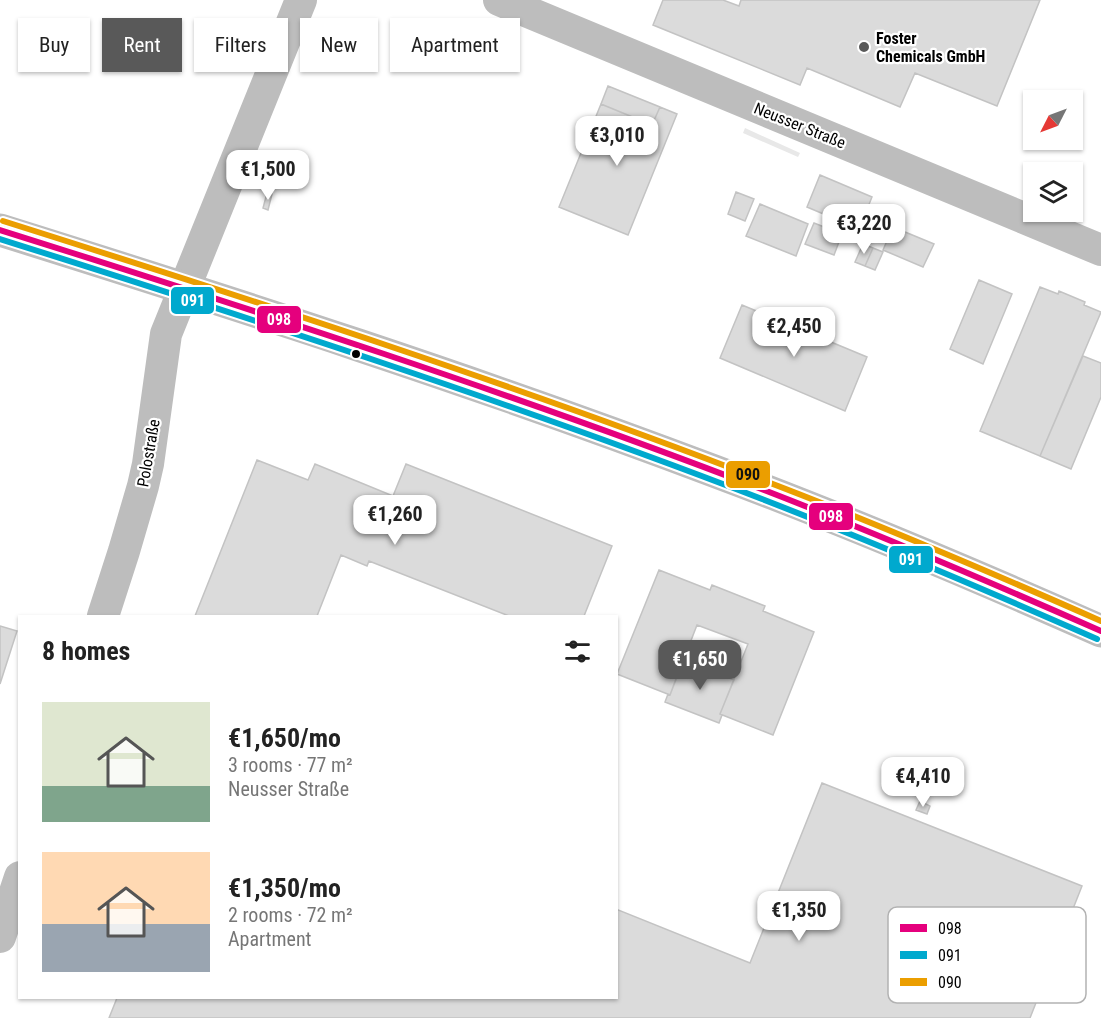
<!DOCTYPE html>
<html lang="en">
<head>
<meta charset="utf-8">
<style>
  body { margin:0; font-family:"Roboto Condensed",sans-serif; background:#f2f2f2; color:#222; height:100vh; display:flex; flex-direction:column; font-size:22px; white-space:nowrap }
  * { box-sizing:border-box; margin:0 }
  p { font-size:20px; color:#767676 }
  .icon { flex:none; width:33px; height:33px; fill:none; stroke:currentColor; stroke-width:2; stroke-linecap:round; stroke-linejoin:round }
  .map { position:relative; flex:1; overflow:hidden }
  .side { position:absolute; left:18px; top:615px; width:600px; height:384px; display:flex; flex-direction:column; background:#fff; border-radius:0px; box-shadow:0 2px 4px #0004 }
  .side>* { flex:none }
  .banner { position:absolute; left:18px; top:18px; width:600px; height:54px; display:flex; gap:12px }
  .needle { width:39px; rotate:228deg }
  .buttons { position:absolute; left:1023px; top:90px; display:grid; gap:12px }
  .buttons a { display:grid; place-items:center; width:60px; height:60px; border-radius:0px; background:#fff; box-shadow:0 2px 4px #0004; font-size:30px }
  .price { position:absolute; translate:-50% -51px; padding:0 14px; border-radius:12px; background:#fff; color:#222; font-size:20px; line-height:39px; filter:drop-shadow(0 2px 3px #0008) }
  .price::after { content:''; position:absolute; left:50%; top:36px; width:18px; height:14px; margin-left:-9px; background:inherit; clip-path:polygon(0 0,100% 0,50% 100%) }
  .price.on { background:#595959; color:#fff }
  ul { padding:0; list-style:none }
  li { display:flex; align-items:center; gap:18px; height:150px; padding:0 24px }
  li span { display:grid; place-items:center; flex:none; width:168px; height:120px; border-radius:0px; color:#555 }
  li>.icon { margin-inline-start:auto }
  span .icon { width:72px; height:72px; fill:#fffc; stroke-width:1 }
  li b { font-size:26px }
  h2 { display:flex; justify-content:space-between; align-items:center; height:72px; padding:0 24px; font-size:26px }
  .tag { padding:0 21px; border-radius:0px; background:#fff; box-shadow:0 2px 4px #0004; font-size:21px; line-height:54px }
  .tag.on { background:#595959; color:#fff }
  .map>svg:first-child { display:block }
  .green { fill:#e8e8e8 }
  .building { fill:#dbdbdb; stroke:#c3c3c3; stroke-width:1.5 }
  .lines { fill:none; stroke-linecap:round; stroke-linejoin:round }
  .minor { stroke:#bdbdbd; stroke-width:32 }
  .major { stroke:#bdbdbd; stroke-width:33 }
  .bus-1-casing { stroke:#fff; stroke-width:10 }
  .bus-2-casing { stroke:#fff; stroke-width:10 }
  .bus-3-casing { stroke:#fff; stroke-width:10 }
  .bus-1 { stroke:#e5007d; stroke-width:6 }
  .bus-2 { stroke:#00a9ce; stroke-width:6 }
  .bus-3 { stroke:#eb9e00; stroke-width:6 }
  .poi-dot { fill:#595959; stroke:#fff; stroke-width:2 }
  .bus-dot { fill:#000; stroke:#fff; stroke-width:2 }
  .labels { text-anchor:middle; stroke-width:4.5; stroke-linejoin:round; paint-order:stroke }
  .poi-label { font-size:16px; font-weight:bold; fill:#000; stroke:#fff; text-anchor:start }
  .street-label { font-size:16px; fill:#000; stroke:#fff }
  .key { fill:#fff; stroke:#b2b2b2; stroke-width:1.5 }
  .key-label { font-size:16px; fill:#000 }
  .line-badge { stroke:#fff; stroke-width:2 }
  .badge-label { font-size:16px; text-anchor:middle; font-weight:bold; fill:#fff }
  .pale-badge-label { font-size:16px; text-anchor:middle; font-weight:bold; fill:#111 }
</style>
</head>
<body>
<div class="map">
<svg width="1101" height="1018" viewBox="0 0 1101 1018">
  <rect width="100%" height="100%" fill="#fff"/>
  <path class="green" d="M745 128 800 153 798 157 743 133Z"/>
  <path class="building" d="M663 0H723L739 6 741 0H1040L997 106 915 73 900 107 807 68 800 85 653 25Z
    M608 86 660 107 652 125 601 104Z
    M601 104 652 125 660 107 677 114 628 235 559 207Z
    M820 175 872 197 859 229 807 207Z
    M736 192 754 199 745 221 728 214Z
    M267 193 272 194 268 210 263 208Z
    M760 204 808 224 796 256 746 236Z
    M814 223 842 234 834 255 805 244Z
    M893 227 934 244 923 267 883 250Z
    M863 244 873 248 865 266 855 262Z
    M873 248 883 252 875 270 865 266Z
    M979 280 1012 294 983 364 950 349Z
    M1040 287 1058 294 1059 291 1085 302 1084 305 1101 312 1040 456 980 431Z
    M742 305 867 357 845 411 720 358Z
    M1083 356 1101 363V397L1071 469 1040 456Z
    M257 460 308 480 315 464 393 496 406 464 612 546 584 616H509L369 561 367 566 341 555 317 616H195Z
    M659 570 710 590 712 585 765 606 763 611 814 632 773 735 720 714 748 644 697 625 670 695 617 674Z
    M0 626 17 631 0 684Z
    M683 660 734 680 720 714 722 715 719 723 665 702 668 694 670 695Z
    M822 783 1082 886 1030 1018H109L117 998H616V909L750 963Z
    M920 801 930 806 927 814 916 810Z"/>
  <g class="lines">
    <path class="minor" d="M499 0 1101 250
      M103 616 124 551 143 486 148 464 166 334 301 0
      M0 937 20 877"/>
    <path class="major" d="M0 230C240 305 479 382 714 471 845 520 973 574 1101 631"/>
    <g class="bus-1-casing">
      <path id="bus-1" d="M0 230C257 311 513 393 764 490 878 534 990 582 1101 631"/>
    </g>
    <g class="bus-2-casing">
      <path id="bus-2" d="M0 239C256 320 511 402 762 499 875 543 986 590 1097 639"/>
    </g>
    <g class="bus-3-casing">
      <path id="bus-3" d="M3 221C259 302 514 384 765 481 878 524 990 572 1101 621"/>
    </g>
    <use href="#bus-1" class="bus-1"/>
    <use href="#bus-2" class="bus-2"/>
    <use href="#bus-3" class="bus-3"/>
  </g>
  <circle class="poi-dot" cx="864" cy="47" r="6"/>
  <circle class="bus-dot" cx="356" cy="354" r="5"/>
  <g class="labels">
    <g class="poi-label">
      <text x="876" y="44">Foster<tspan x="876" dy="18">Chemicals GmbH</tspan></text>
    </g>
    <g class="street-label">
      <text transform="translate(800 125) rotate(22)" y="6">Neusser Straße</text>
      <text transform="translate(148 453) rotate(-80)" y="6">Polostraße</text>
    </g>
  </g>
  <rect x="888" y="907" width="198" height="96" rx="9" class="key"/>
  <rect x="900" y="924" width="27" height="8" fill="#e5007d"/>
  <rect x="900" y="951" width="27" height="8" fill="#00a9ce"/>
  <rect x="900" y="978" width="27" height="8" fill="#eb9e00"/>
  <g class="key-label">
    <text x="938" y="934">098</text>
    <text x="938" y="961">091</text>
    <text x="938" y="988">090</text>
  </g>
  <g class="line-badge">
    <rect x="170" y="286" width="45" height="29" rx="6" fill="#00a9ce"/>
    <rect x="256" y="305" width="46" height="29" rx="6" fill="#e5007d"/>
    <rect x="725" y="460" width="46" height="29" rx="6" fill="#eb9e00"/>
    <rect x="808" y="502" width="46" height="29" rx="6" fill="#e5007d"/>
    <rect x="888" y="545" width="46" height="29" rx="6" fill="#00a9ce"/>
  </g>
  <g class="badge-label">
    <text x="193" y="306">091</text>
    <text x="279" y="325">098</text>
    <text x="831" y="522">098</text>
    <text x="911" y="565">091</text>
  </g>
  <g class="pale-badge-label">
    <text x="748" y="480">090</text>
  </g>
</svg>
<div class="buttons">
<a><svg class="needle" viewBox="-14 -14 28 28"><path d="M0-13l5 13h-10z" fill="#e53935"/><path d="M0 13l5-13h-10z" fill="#767676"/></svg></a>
<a><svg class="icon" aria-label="layers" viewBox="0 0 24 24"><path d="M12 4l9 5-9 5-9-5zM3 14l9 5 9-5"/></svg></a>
</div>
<b class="price" style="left:617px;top:167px">€3,010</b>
<b class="price" style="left:268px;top:201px">€1,500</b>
<b class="price" style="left:864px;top:255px">€3,220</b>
<b class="price" style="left:794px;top:358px">€2,450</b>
<b class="price" style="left:395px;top:546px">€1,260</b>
<b class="price on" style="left:700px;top:691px">€1,650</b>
<b class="price" style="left:923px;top:808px">€4,410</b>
<b class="price" style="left:799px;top:942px">€1,350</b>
<div class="banner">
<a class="tag">Buy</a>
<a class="tag on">Rent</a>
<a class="tag">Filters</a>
<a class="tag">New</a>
<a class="tag">Apartment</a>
</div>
<section class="side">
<h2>8 homes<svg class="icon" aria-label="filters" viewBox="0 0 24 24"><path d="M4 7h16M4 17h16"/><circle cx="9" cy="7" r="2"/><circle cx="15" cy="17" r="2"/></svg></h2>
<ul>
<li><span style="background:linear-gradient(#dfe7d0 70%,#7fa58c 0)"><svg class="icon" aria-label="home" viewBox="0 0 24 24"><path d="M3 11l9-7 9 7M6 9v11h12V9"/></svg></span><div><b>€1,650/mo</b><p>3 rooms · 77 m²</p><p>Neusser Straße</p></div></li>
<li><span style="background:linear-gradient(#ffd9b3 60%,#9aa5b1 0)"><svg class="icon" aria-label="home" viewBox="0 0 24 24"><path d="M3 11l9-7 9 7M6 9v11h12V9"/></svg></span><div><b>€1,350/mo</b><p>2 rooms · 72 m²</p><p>Apartment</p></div></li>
</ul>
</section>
</div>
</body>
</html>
